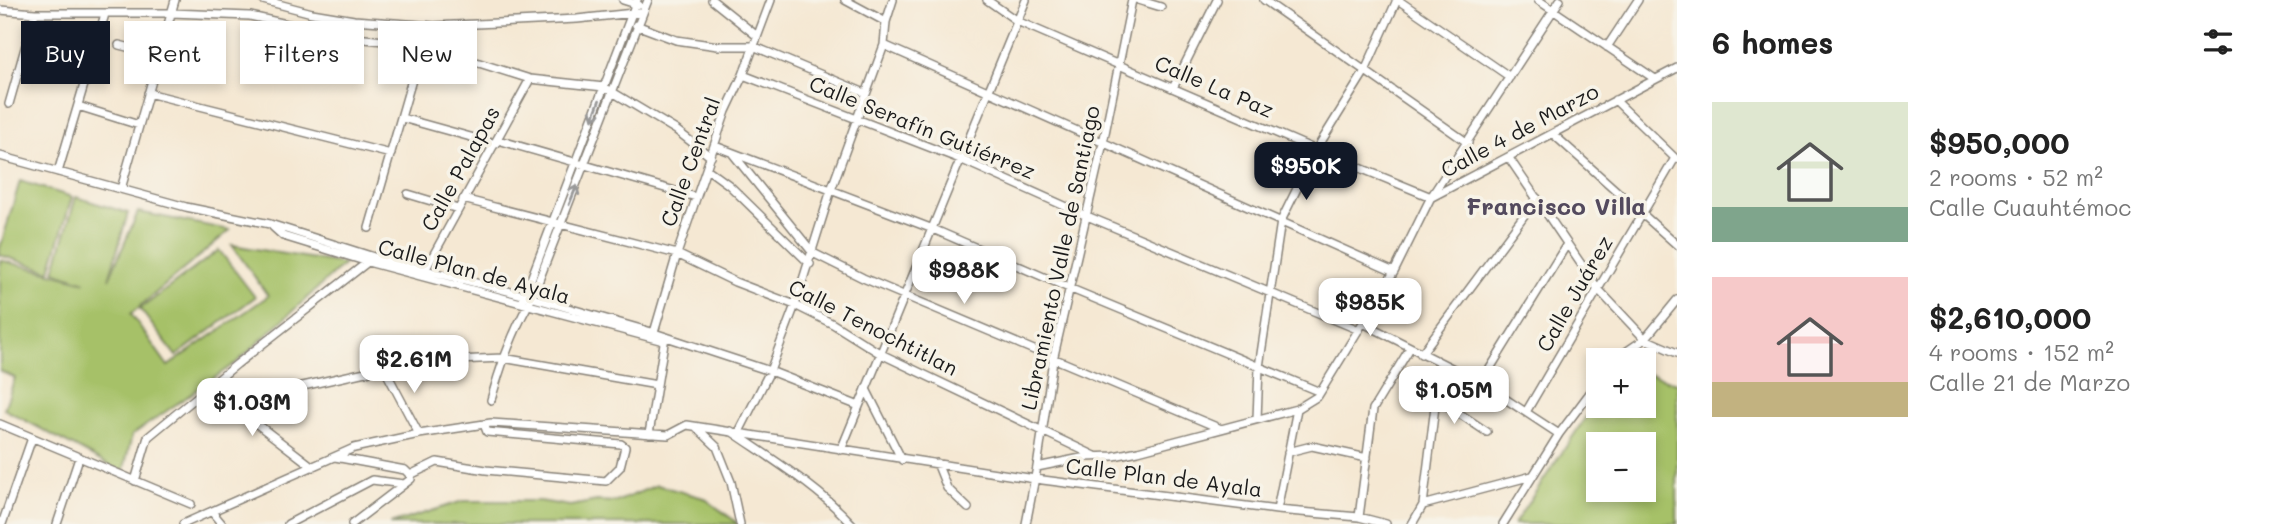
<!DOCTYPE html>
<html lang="en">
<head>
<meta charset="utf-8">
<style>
  body { margin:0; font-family:Mali,sans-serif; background:#f6f6f6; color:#222; height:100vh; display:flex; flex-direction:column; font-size:26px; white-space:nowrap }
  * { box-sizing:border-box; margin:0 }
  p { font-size:23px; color:#767676 }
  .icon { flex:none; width:38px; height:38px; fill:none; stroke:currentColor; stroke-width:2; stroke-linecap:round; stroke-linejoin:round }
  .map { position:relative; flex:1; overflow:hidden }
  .panel { display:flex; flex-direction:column; background:#fff; width:595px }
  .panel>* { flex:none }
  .top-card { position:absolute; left:21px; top:21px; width:665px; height:63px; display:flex; gap:14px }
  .controls { position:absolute; left:1586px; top:348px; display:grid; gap:14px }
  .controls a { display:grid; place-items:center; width:70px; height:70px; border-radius:0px; background:#fff; box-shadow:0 4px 10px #0003; font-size:35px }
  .price { position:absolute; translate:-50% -60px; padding:0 16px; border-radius:14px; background:#fff; color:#222; font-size:23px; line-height:46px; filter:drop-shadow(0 2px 4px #0008) }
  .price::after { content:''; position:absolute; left:50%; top:42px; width:21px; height:16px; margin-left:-10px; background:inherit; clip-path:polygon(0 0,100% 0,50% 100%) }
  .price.active { background:#111827; color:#fff }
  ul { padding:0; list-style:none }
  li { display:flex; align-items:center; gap:21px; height:175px; padding:0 35px }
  li span { display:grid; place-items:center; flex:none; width:196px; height:140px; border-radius:0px; color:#555 }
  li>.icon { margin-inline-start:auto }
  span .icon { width:84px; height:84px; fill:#fffc; stroke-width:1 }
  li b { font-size:30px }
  h2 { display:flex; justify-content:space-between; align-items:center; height:84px; padding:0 35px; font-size:30px }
  .pill { padding:0 24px; border-radius:0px; background:#fff; box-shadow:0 4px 10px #0003; font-size:24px; line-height:63px }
  .pill.active { background:#111827; color:#fff }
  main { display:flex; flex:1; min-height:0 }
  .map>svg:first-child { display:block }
  .green { fill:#a6c168; stroke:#616e42; stroke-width:2; fill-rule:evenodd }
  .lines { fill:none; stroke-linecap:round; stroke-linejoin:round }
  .minor-casing { stroke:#888278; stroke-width:10 }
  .minor { stroke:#fff; stroke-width:7 }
  .oneway { stroke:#999 }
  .labels { text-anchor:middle; stroke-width:7; stroke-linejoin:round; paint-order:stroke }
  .street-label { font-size:21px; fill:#1c1c1c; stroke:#f7f3e8 }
  .quarter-label { font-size:24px; font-weight:bold; fill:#534a5e; stroke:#f7f3e8 }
</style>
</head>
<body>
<main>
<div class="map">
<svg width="1677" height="524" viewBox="0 0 1677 524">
  <rect width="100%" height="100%" fill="#f7f3e8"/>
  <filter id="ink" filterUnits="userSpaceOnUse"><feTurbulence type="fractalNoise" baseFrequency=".0143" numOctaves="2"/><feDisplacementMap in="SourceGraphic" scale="14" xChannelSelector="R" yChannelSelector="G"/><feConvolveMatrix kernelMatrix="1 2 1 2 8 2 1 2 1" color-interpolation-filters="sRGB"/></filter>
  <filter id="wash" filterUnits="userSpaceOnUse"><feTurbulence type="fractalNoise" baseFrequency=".00686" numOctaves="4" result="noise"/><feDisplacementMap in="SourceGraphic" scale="28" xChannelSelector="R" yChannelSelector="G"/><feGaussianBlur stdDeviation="1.57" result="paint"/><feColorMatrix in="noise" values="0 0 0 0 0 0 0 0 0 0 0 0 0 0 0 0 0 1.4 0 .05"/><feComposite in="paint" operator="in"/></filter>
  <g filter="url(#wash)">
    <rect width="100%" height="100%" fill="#f5e8d3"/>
    <path class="green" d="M20 181 72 197 50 271 0 255V248Z
      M76 197 128 213 109 279 138 212 230 230 131 314 168 366 268 296 232 245 344 264 237 362 132 435 123 473 4 409 15 378 0 371V260L86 282 54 271Z
      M219 250 255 297 176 356 140 309Z
      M1643 372 1677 383V524H1514L1598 399V406H1643ZM1598 444H1643V490H1598Z
      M657 485 704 498 739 524H390L463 501H540L570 506 597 501 616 502Z"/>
  </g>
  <g filter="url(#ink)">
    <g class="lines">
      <g class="minor-casing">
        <path id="minor" d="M263 0 312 13 354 20 434 26 577 19 643 12
          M623 0 639 5
          M712 0 757 36
          M845 0 886 22
          M987 0 1017 21 1316 150 1431 197
          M1138 0 1161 7
          M1264 0 1468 143
          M1398 0 1510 77
          M1538 0 1655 79
          M0 10 35 13H171L250 16 346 37 422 45 530 79 604 87 676 130 711 157
          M636 25 676 40 718 46H753L865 93
          M119 45 159 55
          M884 45 1394 272
          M1607 47 1638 0
          M743 75 960 159 1087 216 1359 330
          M1173 88 1217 0
          M148 93 391 154
          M1615 100 1676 159
          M9 104 35 13
          M78 106 139 125
          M402 118 496 144
          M1553 134 1677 245
          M498 140 696 197
          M715 146 933 229 1069 288 1320 392
          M733 154 813 253 863 278 1219 428
          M0 156 186 207 270 224 374 257 523 295 648 331 770 371 859 406
          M1509 158 1598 289 1645 339 1677 353
          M707 169 729 185 810 264
          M58 172 105 14
          M121 189 175 0
          M408 194 458 209
          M1432 197 1677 68
          M463 199 677 254 735 282 795 305 833 324 881 354 1095 456
          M273 227 283 236 368 262 660 340
          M369 228 422 45
          M423 274 530 79
          M523 300 637 0
          M1363 323 1481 383 1559 434
          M653 336 677 254 726 111 743 75 771 0
          M1421 354 1537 198
          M1614 360 1645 339 1677 300
          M384 368 419 434
          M1481 383 1567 244
          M209 387 313 467
          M866 389 902 460
          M1436 398 1487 432
          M491 400C501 364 513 330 532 298L648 0
          M236 409 294 388 410 362 503 358 657 385
          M1526 412 1675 158
          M1257 419 1259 367 1281 221 1316 150 1365 71 1397 0
          M0 424 191 504
          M696 427 717 447 731 482 740 524
          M731 431C773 460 818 487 852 524
          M739 432 770 371 795 305 831 190 884 45 886 22 893 0
          M649 434 665 337
          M841 450 1026 0
          M1288 452 1312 446 1367 458
          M335 457 405 470 410 475
          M937 463 947 488 968 508
          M1037 467 1086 457 1114 456 1138 451 1297 409 1318 396 1394 272 1431 197 1560 0
          M135 481 148 437 237 364 369 261
          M1423 505 1532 476
          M1277 510 1297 409
          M212 512 222 524
          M1359 517 1373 409 1410 348
          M2 524 32 438
          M57 524 79 458
          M183 524 354 448 419 434 491 423 668 435 687 425 1035 479 1277 510 1359 517 1386 524
          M288 524 372 480 404 484
          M352 524 411 479 410 475 437 462 486 470 606 481 620 467 625 447 621 444 487 432 484 424
          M1026 524 1037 467 1053 360 1103 143 1132 0
          M1412 524 1423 505 1436 398 1452 369
          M1503 524 1559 434 1598 382"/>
      </g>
      <use href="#minor" class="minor"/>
    </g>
    <defs><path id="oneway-shaft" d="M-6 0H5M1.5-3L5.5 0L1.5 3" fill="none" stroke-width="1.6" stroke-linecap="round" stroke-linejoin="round" transform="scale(1.75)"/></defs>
    <g class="oneway">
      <use href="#oneway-shaft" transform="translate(596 110) rotate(110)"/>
      <use href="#oneway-shaft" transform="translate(573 195) rotate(-68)"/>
    </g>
  </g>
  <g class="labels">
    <g class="street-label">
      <text transform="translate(1214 87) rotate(23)" y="7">Calle La Paz</text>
      <text transform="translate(922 128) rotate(22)" y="7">Calle Serafín Gutiérrez</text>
      <text transform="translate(1520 131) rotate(-28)" y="7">Calle 4 de Marzo</text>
      <text transform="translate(691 162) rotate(-70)" y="7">Calle Central</text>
      <text transform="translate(461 169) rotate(-61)" y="7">Calle Palapas</text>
      <text transform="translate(1061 258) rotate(-78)" y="7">Libramiento Valle de Santiago</text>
      <text transform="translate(474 272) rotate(15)" y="7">Calle Plan de Ayala</text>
      <text transform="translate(1575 294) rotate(-60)" y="7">Calle Juárez</text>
      <text transform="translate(873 328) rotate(27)" y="7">Calle Tenochtitlan</text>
      <text transform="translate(1164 478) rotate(7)" y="7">Calle Plan de Ayala</text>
    </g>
    <g class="quarter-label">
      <text x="1556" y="215">Francisco Villa</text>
    </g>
  </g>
</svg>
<div class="controls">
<a>+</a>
<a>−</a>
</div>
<b class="price active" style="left:1306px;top:202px">$950K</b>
<b class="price" style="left:964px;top:306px">$988K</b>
<b class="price" style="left:1370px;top:338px">$985K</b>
<b class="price" style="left:414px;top:395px">$2.61M</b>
<b class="price" style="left:1454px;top:426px">$1.05M</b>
<b class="price" style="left:252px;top:438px">$1.03M</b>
<div class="top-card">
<a class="pill active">Buy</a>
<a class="pill">Rent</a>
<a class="pill">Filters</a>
<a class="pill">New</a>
</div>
</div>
<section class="panel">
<h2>6 homes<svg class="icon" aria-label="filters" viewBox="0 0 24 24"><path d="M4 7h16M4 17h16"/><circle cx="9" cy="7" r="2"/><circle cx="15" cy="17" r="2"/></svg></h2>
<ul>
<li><span style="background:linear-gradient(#dfe7d0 75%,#7fa58c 0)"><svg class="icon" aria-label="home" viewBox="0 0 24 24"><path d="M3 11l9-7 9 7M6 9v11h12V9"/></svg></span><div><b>$950,000</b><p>2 rooms · 52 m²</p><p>Calle Cuauhtémoc</p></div></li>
<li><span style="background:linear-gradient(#f6c9c9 75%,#c2b280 0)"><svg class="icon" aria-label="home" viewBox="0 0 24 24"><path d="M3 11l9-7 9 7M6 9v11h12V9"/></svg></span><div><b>$2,610,000</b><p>4 rooms · 152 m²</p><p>Calle 21 de Marzo</p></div></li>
</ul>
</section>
</main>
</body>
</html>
